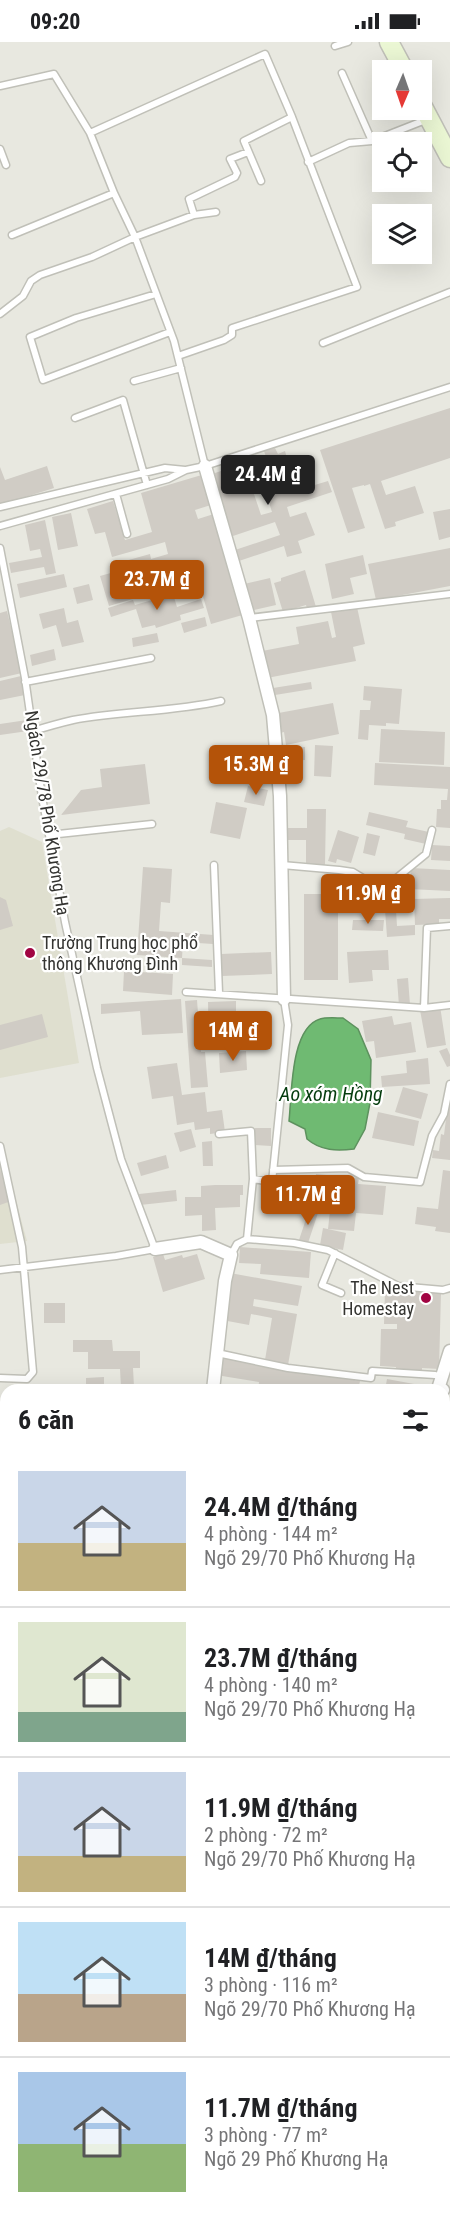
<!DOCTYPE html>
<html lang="vi">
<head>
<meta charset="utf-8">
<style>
  body { margin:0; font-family:"Roboto Condensed",sans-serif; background:#f2f2f2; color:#202124; height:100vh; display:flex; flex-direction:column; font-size:22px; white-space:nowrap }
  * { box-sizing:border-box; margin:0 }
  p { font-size:20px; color:#757577 }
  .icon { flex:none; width:33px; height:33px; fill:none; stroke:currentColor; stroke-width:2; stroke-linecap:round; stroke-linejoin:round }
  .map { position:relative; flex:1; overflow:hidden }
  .sheet { position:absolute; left:0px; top:1342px; width:450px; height:836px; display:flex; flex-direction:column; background:#fff; border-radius:18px 18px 0 0; box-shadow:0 6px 24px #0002 }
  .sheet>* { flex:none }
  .needle { width:39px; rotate:182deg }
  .controls { position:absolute; left:372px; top:18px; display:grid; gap:12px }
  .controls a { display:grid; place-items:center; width:60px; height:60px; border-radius:0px; background:#fff; box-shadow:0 6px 24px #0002; font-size:30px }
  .price { position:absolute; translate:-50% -51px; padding:0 14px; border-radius:6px; background:#b45309; color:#fff; font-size:20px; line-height:39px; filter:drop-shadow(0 2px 3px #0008) }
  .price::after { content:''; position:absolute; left:50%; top:36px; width:18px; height:14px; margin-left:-9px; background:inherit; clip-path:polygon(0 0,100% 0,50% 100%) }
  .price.selected { background:#222; color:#fff }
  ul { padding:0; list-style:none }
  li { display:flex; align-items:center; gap:18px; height:150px; padding:0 18px }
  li+li { border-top:2px solid #e0e0e0 }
  li span { display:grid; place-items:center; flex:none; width:168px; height:120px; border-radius:0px; color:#555 }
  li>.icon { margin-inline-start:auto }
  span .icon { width:72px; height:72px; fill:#fffc; stroke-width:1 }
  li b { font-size:26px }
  h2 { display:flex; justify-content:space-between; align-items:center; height:72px; padding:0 18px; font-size:26px }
  .status { display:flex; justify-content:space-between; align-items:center; height:42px; padding:0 30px; background:#fff; direction:ltr }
  .status svg { height:16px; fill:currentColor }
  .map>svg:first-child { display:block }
  .built { fill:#dfdfcf }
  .water { fill:#6fba72; stroke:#5d925e; stroke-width:1.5 }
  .building { fill:#d0ccc5 }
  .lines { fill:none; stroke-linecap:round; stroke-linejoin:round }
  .service-casing { stroke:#c0c0b8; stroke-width:9 }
  .minor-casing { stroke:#c0c0b8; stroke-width:15 }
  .tertiary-casing { stroke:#c0c0b8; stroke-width:18 }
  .secondary-casing { stroke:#c0c0b8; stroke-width:21 }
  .service { stroke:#fff; stroke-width:6 }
  .minor { stroke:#fff; stroke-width:12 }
  .tertiary { stroke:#fff; stroke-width:15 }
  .secondary { stroke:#ebf7d4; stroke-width:18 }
  .poi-dot { fill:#a10442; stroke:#fffffe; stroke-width:2 }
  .labels { text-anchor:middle; stroke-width:4.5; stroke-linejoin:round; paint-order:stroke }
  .street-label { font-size:18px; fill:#343431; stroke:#fffffe }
  .poi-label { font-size:18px; fill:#343431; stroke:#fffffe; text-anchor:start }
  .water-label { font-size:20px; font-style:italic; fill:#043c0d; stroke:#fffffe }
</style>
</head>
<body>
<div class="status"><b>09:20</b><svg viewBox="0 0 49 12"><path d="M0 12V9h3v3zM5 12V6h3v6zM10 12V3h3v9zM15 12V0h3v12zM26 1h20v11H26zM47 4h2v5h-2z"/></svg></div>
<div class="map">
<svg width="450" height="2177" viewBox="0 0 450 2177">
  <rect width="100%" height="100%" fill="#e8e8e0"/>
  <path class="built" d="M9 785 42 800 79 1021 0 1036V789Z
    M0 1101 27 1199 0 1202Z"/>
  <path class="water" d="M343 976 358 987 371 1018 370 1061 365 1087 354 1107C337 1109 321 1109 307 1097L305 1087 289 1079C292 1053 290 986 320 977 326 975 336 976 343 976Z"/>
  <path class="building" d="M450 366V416L381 439 386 453 415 444 424 471 395 480 396 484 385 487 370 442 364 444V443L352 446 365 486 348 491 320 408Z
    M275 406 278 412 285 409 288 420 298 416 308 445 328 439 332 450 287 465 290 475 306 470 315 493 298 499 302 511 287 515 284 504 236 520 232 509 280 493 275 480 230 495 209 433 233 425 242 450 252 446 261 473 272 470 264 445 275 441 264 409Z
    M47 424 54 446 0 463V425L5 438Z
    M205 432 214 462 195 468 198 477 217 471 246 572 211 582 199 541 177 547V544L109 564 100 534 125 527 127 532 154 524 157 535 172 530 169 519 154 524 153 520 127 527 125 519 150 512 151 517 168 512 165 500 112 515 105 490 95 492 87 467 113 459 125 498 152 490 141 451Z
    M450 467V495L439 498 433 470Z
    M71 471 78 504 58 508 52 475Z
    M45 478 56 531 46 533 44 525 11 531 9 521 42 515 40 507 30 509 25 483Z
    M450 506V544L376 558 368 522Z
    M363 513 367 532 350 536 354 552 332 557 325 522Z
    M305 528 316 565 307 567 306 563 283 570 274 541 281 539V536Z
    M64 532 67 545 20 556 17 542Z
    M270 536 276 563 250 569 244 542Z
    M89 542 93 558 77 562 73 546Z
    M173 552 177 565 201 557 204 566 180 573 181 578 156 586 155 583 142 586 136 567 111 575 108 566 133 558 135 563Z
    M357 565 365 602 353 605 356 619 267 636 262 609 299 602 296 585 318 581 328 579 332 596 336 595 331 570Z
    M64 566 67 581 78 578 84 600 62 605 56 583 43 587 39 572Z
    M7 569 22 631 0 636V571Z
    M205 575 207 584 184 591 181 581Z
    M157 591 159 600 133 605 132 596Z
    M54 607 56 618 32 624 30 613Z
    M21 634 25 653 0 658V639Z
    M311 640 312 647 275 653 273 646Z
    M364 644 402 647 399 682 386 681V684L369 683 368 698 358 697 360 668H370L371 659 363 658Z
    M333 661 339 692 286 703 284 690 277 692 273 672Z
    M27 678 28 689 0 693V682Z
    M381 687 445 690 444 723 379 720Z
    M315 703 333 704 331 735 314 734Z
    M305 705V718L280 719 279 706Z
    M375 721 450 725V786L436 785 437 767H441V758H447L448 747 374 743Z
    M145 722 150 762 61 773 81 748 102 745 100 727Z
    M248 744 268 748 264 764 244 760Z
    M216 760 247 766 240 797 210 791Z
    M307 767H326L325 823 306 824V798H282V786H307Z
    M369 770 408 779 406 785 429 790 426 802 404 797 405 792 366 783Z
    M338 788 359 795 351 821 337 817 336 821 328 819Z
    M367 791 380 794 375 814 363 811Z
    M432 803 450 804V819L431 818Z
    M143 825 172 827 170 861 161 860 159 889 214 893 213 902 183 900 182 916 212 918V925L182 923V916L137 913Z
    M411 826 450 828V849L409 847Z
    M304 852H338V938H304Z
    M395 853 397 884 415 883 414 857 450 856V877H439V882L415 883V893L387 895 384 854Z
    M0 855 6 858 13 884 0 888Z
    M353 878H384L383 889 352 888Z
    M388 908 389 928H372L373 939 349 941 347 910Z
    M271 910 272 932 222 934 221 912Z
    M124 929 173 932 172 953 123 949Z
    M408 936 410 963 399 964 397 937Z
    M181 957 183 991 142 993 140 969 101 972V962Z
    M197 958 201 1010H205L208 1045 191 1046 185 959Z
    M236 959V989H246V972H269V988L255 989V1008H209L208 960Z
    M440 964 446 1003 427 1006 420 968Z
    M42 972 48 995 0 1008V983Z
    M392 974 394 983 411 980 416 1010 376 1016 374 999 366 1000 362 979Z
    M447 1006 450 1013V1024L447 1025 439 1009Z
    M246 1009 247 1028 220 1031 219 1011Z
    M428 1016 430 1042 382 1045 381 1034 407 1031 406 1019Z
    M177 1021 182 1053 205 1050 207 1070 222 1068 225 1090 210 1092V1086L195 1088 194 1080 177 1083 173 1054 152 1057 147 1025Z
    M403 1045 428 1052 421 1077 395 1070Z
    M449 1052H450V1118L432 1116 433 1108 439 1109 441 1092 444 1093Z
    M378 1070 419 1079 414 1104 372 1096Z
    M255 1086H271V1104L255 1103Z
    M191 1087 196 1105 180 1110 174 1091Z
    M212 1099 213 1124H203L202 1100Z
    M166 1113 169 1126 141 1134 137 1121Z
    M0 1127 11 1159 0 1163Z
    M443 1128 450 1129V1191L435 1189 436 1185 415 1182 417 1165 438 1167Z
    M316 1132 359 1136 358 1142 386 1144 383 1173 356 1171 354 1189 328 1187 331 1160 314 1159Z
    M287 1136 301 1137 298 1168 284 1166Z
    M215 1143H243V1153H240V1165L215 1166 216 1188 202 1189V1173L185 1174V1155H201V1144Z
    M176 1148 177 1159 140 1163 139 1152Z
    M309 1168 318 1171 308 1201 299 1198Z
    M323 1186 346 1191 343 1208 320 1203Z
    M240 1205 311 1210 309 1236 260 1232 261 1222 239 1221Z
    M163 1212 165 1218 182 1213 183 1216 197 1212 205 1237 163 1250 153 1215Z
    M230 1231 302 1244 298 1264 254 1257 253 1264 297 1272 288 1323 265 1318 272 1276 251 1272 249 1283 222 1278Z
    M385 1249 441 1250 439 1327 422 1326V1331L395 1330 396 1325 380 1324 381 1287H397V1282H384Z
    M44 1261H65V1281H44Z
    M73 1298H112L113 1309H140V1326H133L134 1345H121L120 1327H88V1310H73Z
    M220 1315 360 1339 358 1348H258L259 1340 216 1333Z
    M104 1335V1348H86V1336Z
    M387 1337 425 1344 424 1348H385Z
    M444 1363 450 1364V1394L444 1393Z
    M0 1429 6 1430V1504H0Z
    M0 1752H6V1808L0 1809Z
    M444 1934 450 1936V1965L444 1980Z
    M0 2097 6 2098V2127L0 2126Z
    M0 2146H6V2162H0Z"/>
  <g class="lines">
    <g class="service-casing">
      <path id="service" d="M335 4 348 0
        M342 31 372 99
        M0 44 54 32 90 91 114 151 135 195 174 299 205 424
        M90 91 265 12 292 75 357 245 232 286V293L224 298 178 314
        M0 107 6 123
        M308 120 349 101 372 99 428 77
        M261 139 244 99 292 75
        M194 173 189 157 235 135 237 131 230 117 248 110
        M12 193 114 151
        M156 252 76 276 30 295 43 338 170 290
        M0 272 23 254 31 239 40 233 92 215 135 195 194 173 216 170
        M323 301 450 250
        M134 339 181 326
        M75 376 123 358 147 443
        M116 452 127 492
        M0 465 165 426 185 428
        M0 484 168 437 186 428 205 424 450 345
        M0 506 25 636 42 755 65 880 97 1026 121 1117 155 1207 116 1214 0 1228
        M249 576 450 552
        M25 640 151 616
        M33 689C46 685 60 681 73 678 122 669 172 670 221 659
        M49 793 152 782
        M214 823 219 951
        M282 823 339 828 353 830 368 839 394 838 426 812 432 788
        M186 950 424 966 450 963
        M424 966 427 886 450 884
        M219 1092 251 1089 253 1137 247 1197 237 1202 231 1213
        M0 1104 22 1205 33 1330 27 1337 0 1336
        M273 1128 348 1126 364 1135 420 1140 432 1094 444 1072 450 1042
        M253 1137 272 1140 288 983 284 957
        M247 1197 294 1201 328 1208 398 1244 443 1248 450 1246
        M335 1211 322 1243 341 1251
        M217 1311 288 1326 371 1336 372 1329 435 1333
        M0 1426H6
        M444 1432 450 1433
        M0 1541 6 1543
        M444 1619 450 1577
        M444 1629 450 1630
        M0 1662 4 1646 6 1614
        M0 1728H6
        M444 1742 450 1744
        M444 1927 450 1930
        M223 2172 236 2177
        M18 2177 19 2172
        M83 2177 84 2172
        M338 2177 339 2172"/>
    </g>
    <g class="minor-casing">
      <path id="minor" d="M205 424 249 576 273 673 280 754 284 957
        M155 1207 201 1200 231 1213 225 1239 213 1348
        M443 1348 438 1347 450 1309
        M0 2085 6 2087"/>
    </g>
    <g class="tertiary-casing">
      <path id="tertiary" d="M0 1850H6
        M444 2017 450 2019"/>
    </g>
    <g class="secondary-casing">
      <path id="secondary" d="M389 0 404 28
        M422 63 450 116
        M444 2129 450 2111
        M428 2177 430 2172"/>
    </g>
    <use href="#service" class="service"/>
    <use href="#minor" class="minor"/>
    <use href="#tertiary" class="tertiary"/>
    <use href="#secondary" class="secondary"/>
  </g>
  <g class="poi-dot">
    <circle cx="30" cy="911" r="6"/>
    <circle cx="426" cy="1256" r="6"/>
  </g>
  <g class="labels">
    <g class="street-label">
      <text transform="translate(47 771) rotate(81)" y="6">Ngách 29/78 Phố Khương Hạ</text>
    </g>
    <g class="poi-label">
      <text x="42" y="907">Trường Trung học phổ<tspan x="42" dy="21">thông Khương Đình</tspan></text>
      <text x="414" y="1252" text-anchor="end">The Nest<tspan x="414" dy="21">Homestay</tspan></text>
    </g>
    <g class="water-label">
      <text x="331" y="1059">Ao xóm Hồng</text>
    </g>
  </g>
</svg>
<div class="controls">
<a><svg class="needle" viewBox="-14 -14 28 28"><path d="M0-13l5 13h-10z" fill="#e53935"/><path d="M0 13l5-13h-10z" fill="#757577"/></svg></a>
<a><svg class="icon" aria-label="locate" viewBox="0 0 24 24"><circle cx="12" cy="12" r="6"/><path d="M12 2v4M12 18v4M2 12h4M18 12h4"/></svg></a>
<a><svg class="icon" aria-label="layers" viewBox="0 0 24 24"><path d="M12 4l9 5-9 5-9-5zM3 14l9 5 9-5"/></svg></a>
</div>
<b class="price selected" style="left:268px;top:464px">24.4M ₫</b>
<b class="price" style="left:157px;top:569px">23.7M ₫</b>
<b class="price" style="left:256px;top:754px">15.3M ₫</b>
<b class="price" style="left:368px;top:883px">11.9M ₫</b>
<b class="price" style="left:233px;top:1020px">14M ₫</b>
<b class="price" style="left:308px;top:1184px">11.7M ₫</b>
<section class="sheet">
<h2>6 căn<svg class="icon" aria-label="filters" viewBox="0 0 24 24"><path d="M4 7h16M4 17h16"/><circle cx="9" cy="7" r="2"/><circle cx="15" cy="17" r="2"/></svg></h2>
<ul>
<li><span style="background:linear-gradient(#c9d6e8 60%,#c2b280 0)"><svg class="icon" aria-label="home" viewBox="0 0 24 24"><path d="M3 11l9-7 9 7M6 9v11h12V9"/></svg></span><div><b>24.4M ₫/tháng</b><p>4 phòng · 144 m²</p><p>Ngõ 29/70 Phố Khương Hạ</p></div></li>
<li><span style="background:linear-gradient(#dfe7d0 75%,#7fa58c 0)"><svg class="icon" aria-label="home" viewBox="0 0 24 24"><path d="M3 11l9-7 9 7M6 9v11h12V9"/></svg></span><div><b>23.7M ₫/tháng</b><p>4 phòng · 140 m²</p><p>Ngõ 29/70 Phố Khương Hạ</p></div></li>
<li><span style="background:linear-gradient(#c9d6e8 70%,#c2b280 0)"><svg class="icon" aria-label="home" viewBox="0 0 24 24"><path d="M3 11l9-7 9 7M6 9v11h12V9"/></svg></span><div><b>11.9M ₫/tháng</b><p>2 phòng · 72 m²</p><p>Ngõ 29/70 Phố Khương Hạ</p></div></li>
<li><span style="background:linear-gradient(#bfe0f5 60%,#b9a48a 0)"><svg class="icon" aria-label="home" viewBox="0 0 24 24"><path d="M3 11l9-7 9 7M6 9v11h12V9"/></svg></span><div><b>14M ₫/tháng</b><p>3 phòng · 116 m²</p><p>Ngõ 29/70 Phố Khương Hạ</p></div></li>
<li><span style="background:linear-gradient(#a9c7e8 60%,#8fb573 0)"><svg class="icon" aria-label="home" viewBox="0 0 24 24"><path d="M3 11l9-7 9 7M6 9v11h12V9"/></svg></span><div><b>11.7M ₫/tháng</b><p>3 phòng · 77 m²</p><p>Ngõ 29 Phố Khương Hạ</p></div></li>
</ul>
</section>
</div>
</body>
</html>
